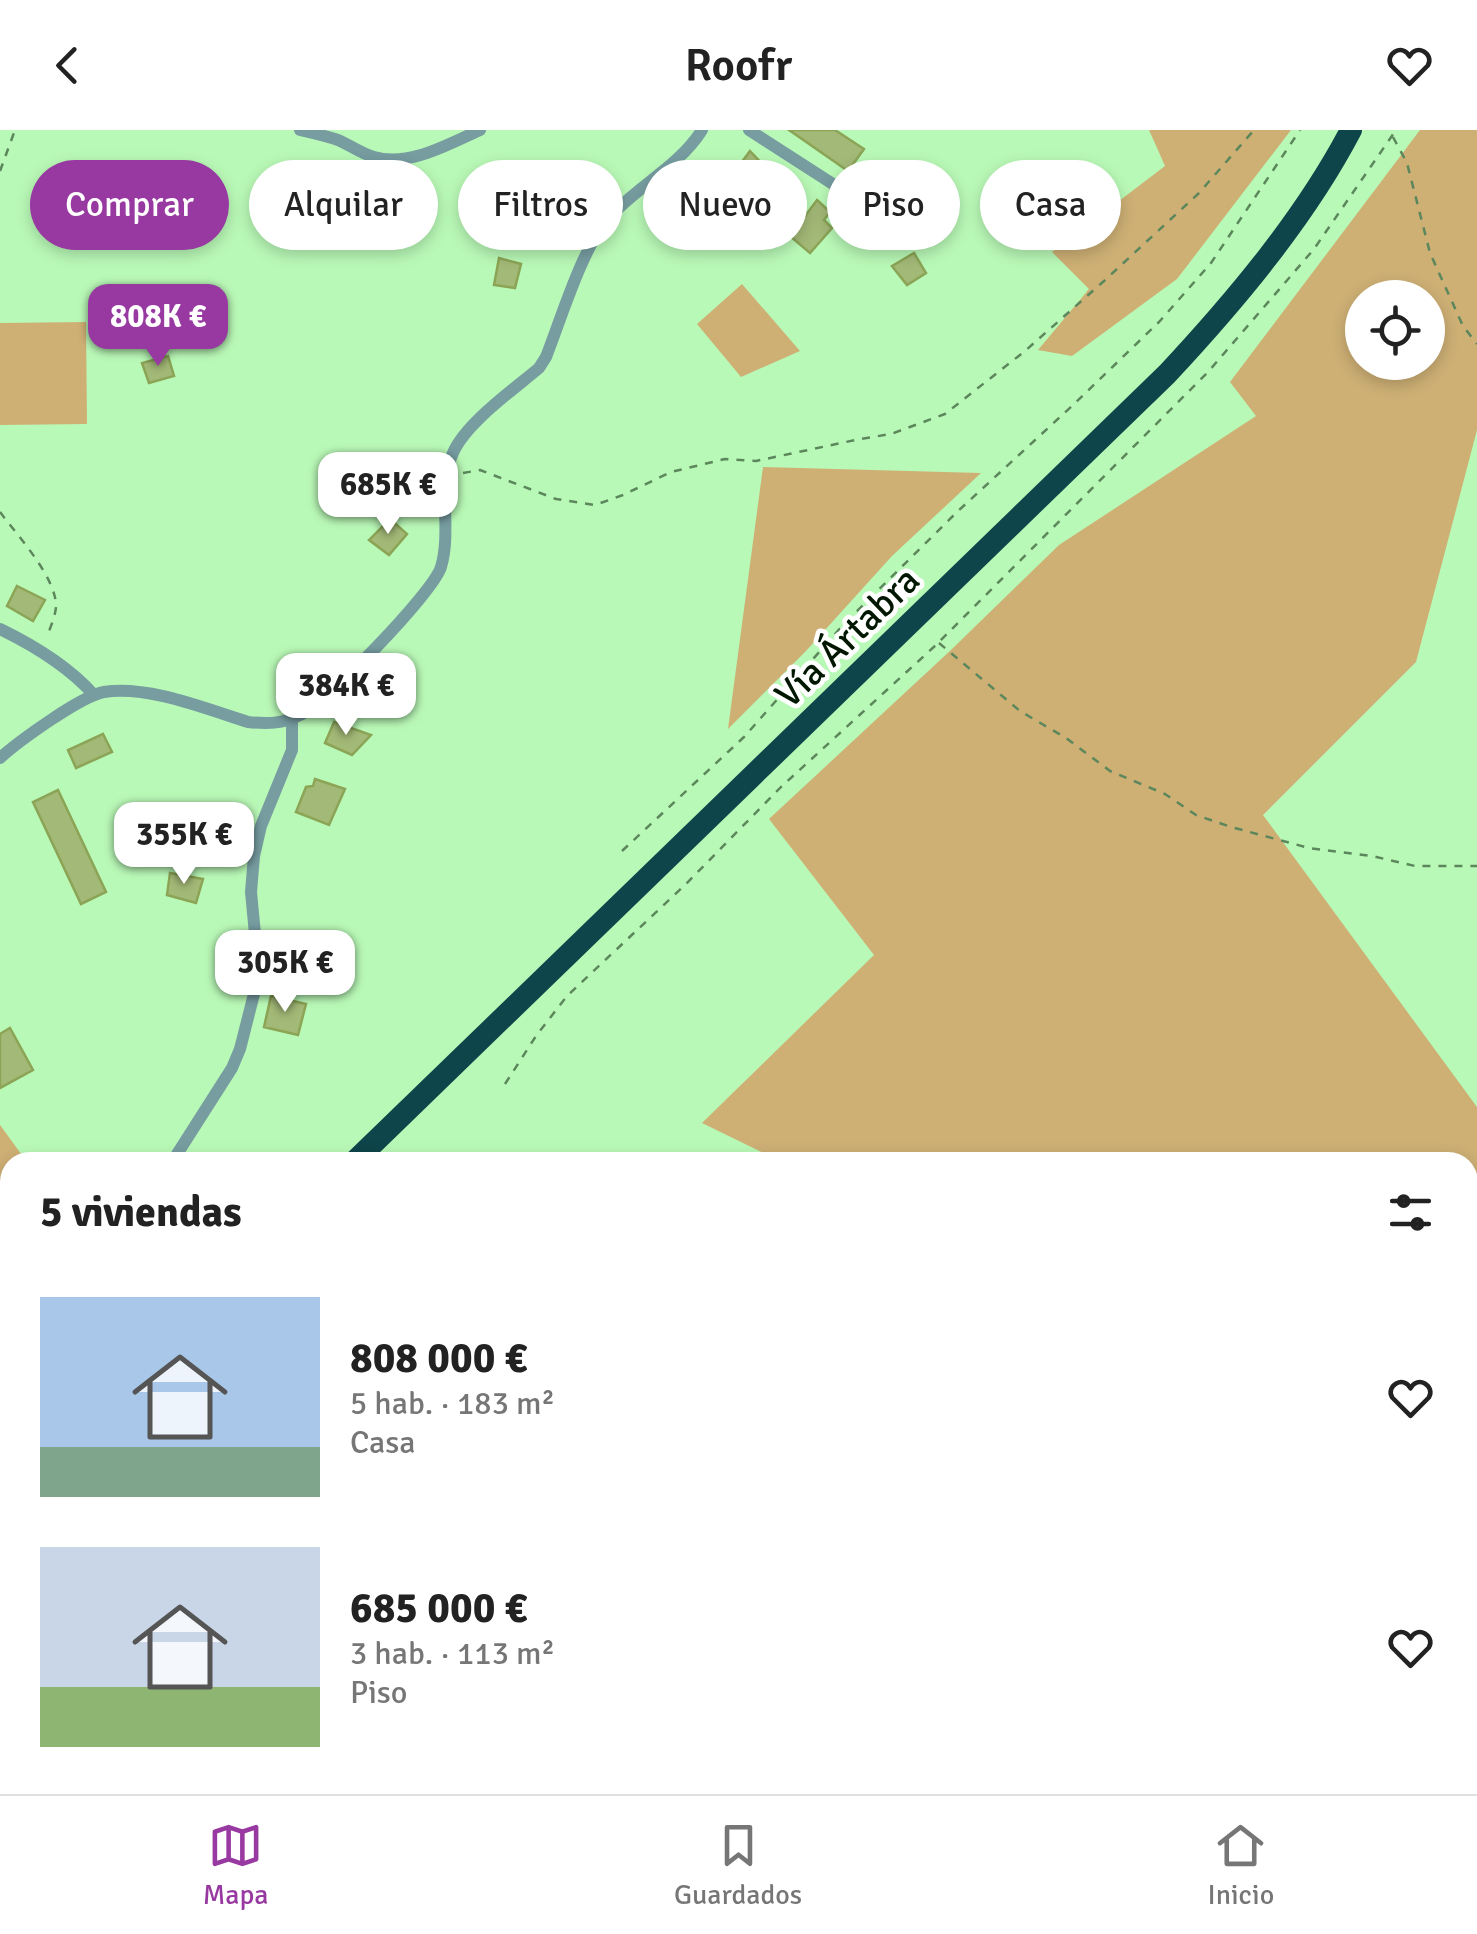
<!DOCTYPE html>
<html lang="es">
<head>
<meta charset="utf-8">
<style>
  body { margin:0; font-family:Signika,sans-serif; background:#f2f2f2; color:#222; height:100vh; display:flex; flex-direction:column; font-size:38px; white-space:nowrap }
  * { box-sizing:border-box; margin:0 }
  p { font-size:32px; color:#767676 }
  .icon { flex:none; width:55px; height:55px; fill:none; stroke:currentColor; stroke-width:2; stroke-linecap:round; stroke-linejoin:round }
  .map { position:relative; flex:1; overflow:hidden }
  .side { position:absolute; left:0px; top:1022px; width:1478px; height:642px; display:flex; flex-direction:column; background:#fff; border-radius:30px 30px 0 0; box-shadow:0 5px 15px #0003 }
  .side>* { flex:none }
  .hud { position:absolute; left:30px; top:30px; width:1418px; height:90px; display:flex; gap:20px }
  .fabs { position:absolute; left:1345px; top:150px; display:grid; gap:20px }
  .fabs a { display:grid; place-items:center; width:100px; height:100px; border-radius:50%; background:#fff; box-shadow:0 5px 15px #0003; font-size:50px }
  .price { position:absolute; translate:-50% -85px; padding:0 22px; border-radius:20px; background:#fff; color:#222; font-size:32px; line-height:65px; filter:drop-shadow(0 2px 5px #0008) }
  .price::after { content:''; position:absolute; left:50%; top:60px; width:30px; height:22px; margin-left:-15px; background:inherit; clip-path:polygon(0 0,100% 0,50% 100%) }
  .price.active { background:#9839a2; color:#fff }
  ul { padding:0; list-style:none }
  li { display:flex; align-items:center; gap:30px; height:250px; padding:0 40px }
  li span { display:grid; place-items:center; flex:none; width:280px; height:200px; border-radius:0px; color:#555 }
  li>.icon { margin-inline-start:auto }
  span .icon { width:120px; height:120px; fill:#fffc; stroke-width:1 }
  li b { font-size:42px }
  h2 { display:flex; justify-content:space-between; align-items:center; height:120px; padding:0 40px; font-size:42px }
  .tag { padding:0 35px; border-radius:45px; background:#fff; box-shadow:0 5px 15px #0003; font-size:35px; line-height:90px }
  .tag.active { background:#9839a2; color:#fff }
  header { display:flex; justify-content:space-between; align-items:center; height:130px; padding:0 40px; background:#fff; font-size:45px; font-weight:600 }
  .menu { display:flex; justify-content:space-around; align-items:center; height:140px; border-top:2px solid #e0e0e0; background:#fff; font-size:28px; color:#767676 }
  .menu a { display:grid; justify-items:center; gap:5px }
  .menu .active { color:#9839a2 }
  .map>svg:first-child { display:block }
  .green { fill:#ceb075; fill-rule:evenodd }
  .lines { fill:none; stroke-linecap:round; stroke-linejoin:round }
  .stream { stroke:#dfade3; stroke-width:5 }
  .building { fill:#a3b977; stroke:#8ba455; stroke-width:2.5 }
  .path { stroke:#5c875c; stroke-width:2.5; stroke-dasharray:8 8; stroke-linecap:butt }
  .street { stroke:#779da1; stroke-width:12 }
  .secondary { stroke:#3e7a7f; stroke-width:18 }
  .highway { stroke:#0e454a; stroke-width:22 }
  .labels { text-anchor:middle; stroke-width:9; stroke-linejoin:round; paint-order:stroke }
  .street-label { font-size:38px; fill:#011702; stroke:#fff }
</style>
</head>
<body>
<header><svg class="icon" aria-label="back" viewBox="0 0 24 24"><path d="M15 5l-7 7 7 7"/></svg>Roofr<svg class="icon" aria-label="heart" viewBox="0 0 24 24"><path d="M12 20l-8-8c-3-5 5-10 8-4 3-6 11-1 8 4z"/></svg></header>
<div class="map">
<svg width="1477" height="1664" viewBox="0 0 1477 1664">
  <rect width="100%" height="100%" fill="#b9f9b7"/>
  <path class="green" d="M1149 0H1291L1177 149 1072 226 1038 220 1089 159 1052 122 1165 36Z
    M1420 0H1477V300L1416 532 1263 685 1477 977V1189L1468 1185V1032H782L702 993 874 825 769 689 952 519 1059 415 1256 286 1230 252ZM1362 168H1428V232H1362Z
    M742 154 800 221 741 247 697 194Z
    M86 192 87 294 0 295V193Z
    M763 337 981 343 892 426 806 521 728 599Z
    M0 995 27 1032H10V1099L0 1086Z
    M0 1243 10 1251V1358L0 1375Z
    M1468 1259 1477 1263V1553L1468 1563Z
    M10 1579V1655H378L374 1664H0V1597Z
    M779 1655H995L1011 1664H771Z"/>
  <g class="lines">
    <path class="stream" d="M1380 1655 1381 1656"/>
  </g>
  <path class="building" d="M789 0H835L864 19 848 41Z
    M750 21 781 54 766 68 758 59 713 100 690 73 719 48 725 55Z
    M99 43 112 49 108 63 119 68 115 80 92 70Z
    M489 67 494 94 470 99 465 70Z
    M817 70 830 82 824 90 832 98 810 123 790 106Z
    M372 74 373 98 352 100 350 106H330V77Z
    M914 123 926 143 907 155 892 136Z
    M499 128 521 134 515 158 494 155Z
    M168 226 174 246 149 253 142 233Z
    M390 389 407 404 389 425 369 410Z
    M17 456 45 470 33 491 7 476Z
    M334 592 371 605 352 625 325 613Z
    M103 604 112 622 76 638 68 620Z
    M315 649 345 659 329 695 296 682 306 657 313 656Z
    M58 660 106 762 81 774 33 672Z
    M214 683 243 713 231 726 202 697Z
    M170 743 203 749 196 773 167 765Z
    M271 866 306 874 298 905 264 897Z
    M10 898 33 940 0 958V904Z"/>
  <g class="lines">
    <path class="path" d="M1393 7 1407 33 1430 123 1463 196 1477 214
      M0 41 15 0
      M463 343 480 340 556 369 595 375 623 365 671 342 725 329 756 331 860 309 891 304 945 284 1025 221 1104 151 1199 63 1254 0
      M0 382C17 405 57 448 56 477 55 487 50 498 47 507
      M939 513 1020 581 1066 608 1110 641 1165 664 1196 685 1231 697 1309 718 1372 726 1415 736H1477
      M622 721 744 607 843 495 957 382 1072 276 1159 192 1211 133 1300 0
      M505 954 536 906 567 866 686 754 781 657 936 515 1208 242 1314 119 1396 0
      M1468 1375 1477 1381
      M0 1417 10 1403
      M0 1563 10 1544
      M169 1655 175 1664
      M676 1655 683 1664"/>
    <path class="street" d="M300 0C313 3 326 6 338 10 350 15 362 24 374 27 410 37 448 14 480 0
      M749 0 836 56 858 65
      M0 499C33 515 69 537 94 565
      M0 628C19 611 81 566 104 562 148 555 206 579 248 592 266 594 283 594 300 585 326 573 433 463 441 437 452 400 437 358 453 323 466 293 513 260 539 238L546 227C561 189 581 122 606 91 635 57 678 38 702 0
      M172 1032 232 938 240 919 255 860 257 825 251 762 254 726 261 696 292 620V589
      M0 1174 10 1168
      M522 1655 528 1664
      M1431 1655 1442 1664
      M418 1664 431 1655"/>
    <path class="secondary" d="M1468 1608 1477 1598
      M1400 1664 1414 1655"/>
    <path class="highway" d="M354 1032 1167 244C1235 171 1305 88 1351 0
      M0 1485 10 1469"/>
  </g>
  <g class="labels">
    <g class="street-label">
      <text transform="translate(847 507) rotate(-44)" y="13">Vía Ártabra</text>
    </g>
  </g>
</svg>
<div class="fabs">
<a><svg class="icon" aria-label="locate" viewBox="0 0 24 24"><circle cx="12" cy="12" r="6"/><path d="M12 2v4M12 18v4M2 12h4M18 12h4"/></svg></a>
</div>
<b class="price active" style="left:158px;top:239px">808K €</b>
<b class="price" style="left:388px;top:407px">685K €</b>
<b class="price" style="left:346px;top:608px">384K €</b>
<b class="price" style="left:184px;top:757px">355K €</b>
<b class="price" style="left:285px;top:885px">305K €</b>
<div class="hud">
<a class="tag active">Comprar</a>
<a class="tag">Alquilar</a>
<a class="tag">Filtros</a>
<a class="tag">Nuevo</a>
<a class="tag">Piso</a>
<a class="tag">Casa</a>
</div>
<section class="side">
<h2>5 viviendas<svg class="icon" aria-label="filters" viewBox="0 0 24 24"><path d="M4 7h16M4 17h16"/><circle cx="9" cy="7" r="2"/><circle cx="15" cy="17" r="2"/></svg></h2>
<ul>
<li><span style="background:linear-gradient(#a9c7e8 75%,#7fa58c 0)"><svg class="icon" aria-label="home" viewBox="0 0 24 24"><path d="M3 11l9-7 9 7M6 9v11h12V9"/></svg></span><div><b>808 000 €</b><p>5 hab. · 183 m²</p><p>Casa</p></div><svg class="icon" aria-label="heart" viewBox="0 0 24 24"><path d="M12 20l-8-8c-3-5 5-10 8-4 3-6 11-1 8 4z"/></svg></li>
<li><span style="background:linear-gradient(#c9d6e8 70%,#8fb573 0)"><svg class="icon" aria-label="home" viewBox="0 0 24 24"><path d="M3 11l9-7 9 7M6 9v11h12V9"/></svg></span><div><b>685 000 €</b><p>3 hab. · 113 m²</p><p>Piso</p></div><svg class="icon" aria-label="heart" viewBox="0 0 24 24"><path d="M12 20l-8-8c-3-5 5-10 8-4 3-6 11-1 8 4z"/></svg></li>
</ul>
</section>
</div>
<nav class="menu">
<a class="active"><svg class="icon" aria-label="map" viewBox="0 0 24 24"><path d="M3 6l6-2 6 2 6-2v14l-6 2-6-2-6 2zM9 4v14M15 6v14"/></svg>Mapa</a>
<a><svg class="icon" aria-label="saved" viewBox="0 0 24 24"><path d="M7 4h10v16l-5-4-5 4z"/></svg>Guardados</a>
<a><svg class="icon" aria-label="home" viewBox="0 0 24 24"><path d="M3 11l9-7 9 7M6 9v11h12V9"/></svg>Inicio</a>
</nav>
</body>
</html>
